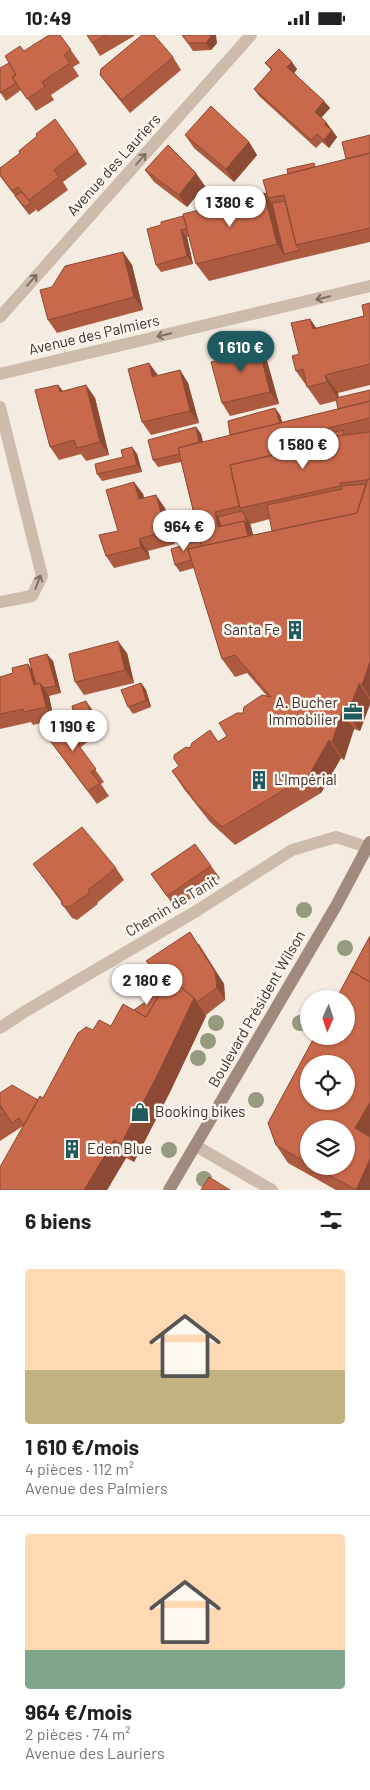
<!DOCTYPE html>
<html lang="fr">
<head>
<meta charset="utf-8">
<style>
  body { margin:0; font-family:Barlow,sans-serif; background:#f6f6f6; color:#202124; height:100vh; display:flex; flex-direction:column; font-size:19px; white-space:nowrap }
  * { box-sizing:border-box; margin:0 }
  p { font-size:16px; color:#757577 }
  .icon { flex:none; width:28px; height:28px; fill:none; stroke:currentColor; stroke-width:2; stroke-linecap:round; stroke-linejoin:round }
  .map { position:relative; height:1155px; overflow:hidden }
  .drawer { display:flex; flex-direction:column; background:#fff; flex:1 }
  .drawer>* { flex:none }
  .needle { width:32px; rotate:183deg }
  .fabs { position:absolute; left:300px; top:955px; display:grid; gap:10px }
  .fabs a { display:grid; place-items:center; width:55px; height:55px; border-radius:50%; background:#fff; box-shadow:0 1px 4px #0004; font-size:25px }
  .price { position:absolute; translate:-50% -42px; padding:0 11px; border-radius:18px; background:#fff; color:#222; font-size:16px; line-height:32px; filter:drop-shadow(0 1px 2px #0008) }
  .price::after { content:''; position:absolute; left:50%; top:30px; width:15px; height:11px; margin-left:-8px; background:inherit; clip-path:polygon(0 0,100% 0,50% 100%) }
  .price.current { background:#1f5a5e; color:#fff }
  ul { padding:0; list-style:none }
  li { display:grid; align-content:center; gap:10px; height:265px; padding:0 25px }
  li+li { border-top:1px solid #e0e0e0 }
  li span { display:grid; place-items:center; height:155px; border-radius:5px; color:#555 }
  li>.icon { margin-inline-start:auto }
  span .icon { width:90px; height:90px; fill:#fffc; stroke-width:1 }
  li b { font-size:21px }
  h2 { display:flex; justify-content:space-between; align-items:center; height:60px; padding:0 25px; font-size:21px }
  .status { display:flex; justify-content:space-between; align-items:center; height:35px; padding:0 25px; background:#fff; direction:ltr }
  .status svg { height:14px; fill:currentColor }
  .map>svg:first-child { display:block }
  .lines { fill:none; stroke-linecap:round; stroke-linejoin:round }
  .minor { stroke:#cdbbac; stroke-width:12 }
  .secondary { stroke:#a18a7d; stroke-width:12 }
  .tree { fill:#969b7f }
  .wall { fill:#ac5a40; fill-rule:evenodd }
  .shaded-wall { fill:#8c4a34 }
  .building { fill:#c8694b; stroke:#8c4a34; fill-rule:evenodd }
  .oneway { stroke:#7d6f65 }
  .labels { text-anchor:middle; stroke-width:5; stroke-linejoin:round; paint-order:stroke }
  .street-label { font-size:15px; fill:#3b302b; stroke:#fbf5ee }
  .poi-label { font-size:15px; fill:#3b302b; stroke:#fbf5ee; text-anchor:start }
</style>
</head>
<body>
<div class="status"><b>10:49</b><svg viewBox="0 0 49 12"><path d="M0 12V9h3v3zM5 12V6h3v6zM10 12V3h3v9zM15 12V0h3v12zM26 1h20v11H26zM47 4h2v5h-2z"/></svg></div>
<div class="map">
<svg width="370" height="1155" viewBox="0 0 370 1155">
  <rect width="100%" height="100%" fill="#f4ebe1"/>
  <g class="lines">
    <path class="minor" d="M0 282 251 0
      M0 339 370 251
      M0 372 42 541 32 561 0 567
      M0 993 24 977 198 875 292 815 336 802 370 813
      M196 1111 272 1155"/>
    <path class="secondary" d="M169 1155 336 871 370 807"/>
  </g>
  <g class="tree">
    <circle cx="304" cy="875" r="8"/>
    <circle cx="345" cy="913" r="8"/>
    <circle cx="216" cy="988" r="8"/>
    <circle cx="300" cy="988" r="8"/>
    <circle cx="208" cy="1006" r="8"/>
    <circle cx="198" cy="1023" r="8"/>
    <circle cx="256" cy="1065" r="8"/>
    <circle cx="169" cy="1115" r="8"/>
    <circle cx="204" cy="1144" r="8"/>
  </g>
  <path class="wall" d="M60 0 80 28 73 32 79 41 51 60 54 65 36 76 21 55 6 66 0 57 9 28 24 16Z
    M87 0H134V1L100 21Z
    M182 0 217 8 211 15 193 16Z
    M173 22 181 35 130 78 109 52 100 40Z
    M265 28 297 34 294 38 330 73 321 83 326 87 337 102 329 113 322 107 316 113 259 61 254 54 271 35Z
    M185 100 249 107 257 120 234 147 194 113Z
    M370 100V207L289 226 209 246 196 229 189 202H187L193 229 161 237 156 230 161 190 237 165 265 158 316 132 346 124Z
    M78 116 87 129 63 147 68 155 38 177 34 172 36 175 29 180 0 141Z
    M145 135 205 151 187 172 154 147Z
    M123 217 132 230 143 275 57 298 48 285 52 252Z
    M370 268V350L338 358 339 363 370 355V669L360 696 354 694 344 725 341 723 321 758 235 810 210 787 184 754 172 736 179 731 190 713 218 707 227 701 243 678 267 661 247 638 235 642 222 624 194 533 180 537 175 530 200 505 181 427 158 432 153 425 196 392 201 399 203 407 230 400 275 373 280 380 282 387 338 374 336 366 320 370 296 336 299 319 310 284 316 293 364 281ZM270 484 272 496 253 500 250 488 251 489Z
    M256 302 264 315 279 369 230 381 222 368 236 321Z
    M180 335 188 348 199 388 151 400 142 387 158 341Z
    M58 350 63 356 86 350 95 363 109 420 86 426 81 419 59 425 50 412Z
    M132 412 137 419 142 437 102 446 97 439 123 422Z
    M134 447 143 459 144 463 165 473 175 509 148 516 150 524 114 533 106 521 118 496Z
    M127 618 134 648 84 660 75 647Z
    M53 626 61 658 49 661 54 685 33 690 31 687 0 694V642L13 638 28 629 32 635Z
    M141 648 146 655 151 672 133 679 128 672Z
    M91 673 99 691 85 696 91 704 80 713 104 747 101 749 109 761 97 769 42 695 75 684Z
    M33 829 116 833 124 845 97 868 98 869 77 885 72 883 61 868H62Z
    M211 831 220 843 176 874 151 839Z
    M370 901V1155H336L288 1128 276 1110 268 1088 315 1001H346V964H336ZM309 1029H346V1066H309ZM309 1094H346V1131H309Z
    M199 909 224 949 225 965 206 980V981L170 1057 134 1127 126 1123 107 1155H0L23 1091 0 1106V1058L38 1065 43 1063 93 995 110 991 161 956 166 947 155 938 146 926Z"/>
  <path class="shaded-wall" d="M211 0H216L217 8 211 15 206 8Z
    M292 27 297 34 293 40 287 32Z
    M324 66 330 73 320 84 315 77Z
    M326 87 337 102 329 113 324 105Z
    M249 107 257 120 234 147 226 134Z
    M196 138 205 151 187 172 179 160Z
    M232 158 245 176 234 166Z
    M264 158 277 176 284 219 277 209Z
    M181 195 187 202 193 229 187 221Z
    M123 217 132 230 143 275 134 262Z
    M310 284 322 301 313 294Z
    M256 302 264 315 279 369 270 357Z
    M149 328 158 340 152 342Z
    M180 335 188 348 199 388 190 376Z
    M325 340 338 358 339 365 327 347Z
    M58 350 67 362 60 357Z
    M86 350 95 363 109 420 100 407Z
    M275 373 280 380 287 402 282 395Z
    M196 392 201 399 206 421 201 414Z
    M303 399 312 412 307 415Z
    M132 412 137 419 142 437 137 430Z
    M134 447 143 459 148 477 139 464Z
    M156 460 165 473 175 509 166 496Z
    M215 477 224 490 218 492Z
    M245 481 250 488 258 518 249 505 244 486Z
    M139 504 148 516 150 524 141 512Z
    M118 606 127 618 134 648 125 635Z
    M47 619 53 626 61 658 56 651Z
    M370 627V662L362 650Z
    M28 629 37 641 40 654 34 650Z
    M40 648 49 661 54 685 46 672Z
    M141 648 146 655 151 672 146 665Z
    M359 649 370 665V669L360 696 347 679Z
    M86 666 91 673 99 691 94 684Z
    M342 677 354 694 344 725 332 707Z
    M329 705 341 723 321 758 309 740Z
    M190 897 224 949 225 965 217 953Z
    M194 963 206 981 170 1057 134 1127 121 1109Z
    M370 1067V1107L355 1093Z
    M114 1105 126 1123 107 1155H84Z
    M370 1124V1155H356Z"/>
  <path class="building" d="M49 0H60L71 15 64 20 70 28 42 47 45 52 27 64 12 42 16 40 5 21 20 11 24 16Z
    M87 0H106L92 8Z
    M142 0H154L173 22 122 65 100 40 101 34Z
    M182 0H211V1L206 8H188Z
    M279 14 292 27 287 32 324 66 315 77 326 87 325 90 332 95 324 105 317 99 311 105 254 54 272 34 265 28Z
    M9 28 16 40 12 42 16 48 0 58V33Z
    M211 71 249 107 226 134 185 100Z
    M55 84 78 116 54 135 59 142 29 165 18 152 12 156 0 140V133L20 118 19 116 37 101 36 99Z
    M370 100V118L346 124 342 107Z
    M168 110 196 138 179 160 145 135Z
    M370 118V193L296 210 284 160 268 163 263 145Z
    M314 128 315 132 288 139 287 134Z
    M22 157 31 168 24 172 15 161Z
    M232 158 234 166 264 158 277 209 196 229 183 179 211 172 210 164Z
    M285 166 296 210 300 215 284 219 272 168Z
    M183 181 187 193 181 195 187 221 156 230 147 194 161 190V187Z
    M123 217 134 262 48 285 40 255 52 252 65 231Z
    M370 268V329L325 340 327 347 307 352 303 334 296 336 292 321 299 319 291 288 310 284 313 294 364 281 362 270Z
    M256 302 270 357 222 368 211 327 236 321 234 307Z
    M149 328 152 342 180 335 190 376 142 387 128 334Z
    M58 350 60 357 86 350 100 407 77 413 74 405 50 412 35 355Z
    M370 355V366L338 374 336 363Z
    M370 366V383L303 399 306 412 230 430 239 471 215 477 218 492 244 486 248 501 202 511 178 413Z
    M275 373 280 388 230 400 228 386Z
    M196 392 199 407 178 413 180 419 153 425 148 405Z
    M343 395 344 400 336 401V406L308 412 307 404Z
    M370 397V444H368L367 445 340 448V451L240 473 230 430 336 406V401Z
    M132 412 137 430 97 439 95 429 123 422 121 415Z
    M368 444H370V627L362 650 359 649 347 679 342 677 332 707 329 705 309 740 222 792 198 770 172 736 179 731 174 724V720L186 712 190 713 192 708 210 695 218 707 227 701 219 688 237 678H243L244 672 262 660 271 662 235 620 222 624 188 514 357 478Z
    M134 447 139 464 156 460 166 496 139 504 141 512 106 521 99 500 118 496 106 455Z
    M366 449 357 478 272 496 267 470 342 454V451Z
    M242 476 245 481 247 491 244 486 221 491 218 482Z
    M200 505 202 511 188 514 191 525 175 530 171 514Z
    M118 606 125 635 75 647 69 619Z
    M47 619 56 651 44 653 40 648 36 649 29 624Z
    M28 629 34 650 40 648 46 672 24 677 23 674 0 679V642L13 638 12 633Z
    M141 648 146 665 128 672 121 655Z
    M86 666 94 684 80 689 76 684H75L72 671Z
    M76 684 82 692 71 700 96 734 91 737 100 748 88 756 42 695Z
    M82 792 116 833 88 855 90 857 69 872 63 871 61 868 63 867 33 829Z
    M195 809 211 831 167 861 151 839Z
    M190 897 215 937 217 953 197 967 194 963 169 942 168 944 146 926Z
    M370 901V947L351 936Z
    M351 936 370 947V1067L355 1093 370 1102V1124L356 1155 313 1131H346V1094H309V1129L276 1110 268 1088 315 1001H346V964H336ZM309 1029H346V1066H309Z
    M169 942 194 963 158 1039 121 1109 114 1105 84 1155H0V1132L40 1061 43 1063 78 998 86 992 93 995 99 985 111 991 123 969 146 982Z
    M161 957 146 982 134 975Z
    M12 1050 38 1065 24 1090 19 1083 12 1088 0 1070V1058Z
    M0 1071 4 1078 0 1081Z
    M209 1142 230 1155H201Z"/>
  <defs><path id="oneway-shaft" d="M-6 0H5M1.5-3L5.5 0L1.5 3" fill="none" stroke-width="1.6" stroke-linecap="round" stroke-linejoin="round" transform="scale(1.25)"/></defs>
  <g class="oneway">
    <use href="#oneway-shaft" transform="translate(141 124) rotate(-48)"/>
    <use href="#oneway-shaft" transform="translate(32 245) rotate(-48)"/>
    <use href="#oneway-shaft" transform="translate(323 263) rotate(167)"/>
    <use href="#oneway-shaft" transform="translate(164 300) rotate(167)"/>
    <use href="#oneway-shaft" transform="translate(38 547) rotate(-69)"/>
  </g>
  <defs>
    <g id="building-bare" transform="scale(1.5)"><path d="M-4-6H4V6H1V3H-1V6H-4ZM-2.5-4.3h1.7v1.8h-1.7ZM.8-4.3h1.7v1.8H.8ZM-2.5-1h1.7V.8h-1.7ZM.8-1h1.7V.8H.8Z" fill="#1f5a5e" stroke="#fbf5ee" stroke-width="2.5" paint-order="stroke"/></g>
    <g id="office-bare" transform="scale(1.5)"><path d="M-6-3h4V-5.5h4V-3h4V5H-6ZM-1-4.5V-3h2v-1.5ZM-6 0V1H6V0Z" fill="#1f5a5e" stroke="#fbf5ee" stroke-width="2.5" paint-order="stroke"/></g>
    <g id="shop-bare" transform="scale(1.5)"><path d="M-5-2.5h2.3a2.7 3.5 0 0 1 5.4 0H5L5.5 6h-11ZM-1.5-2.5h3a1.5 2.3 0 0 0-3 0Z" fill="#1f5a5e" stroke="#fbf5ee" stroke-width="2.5" paint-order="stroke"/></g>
  </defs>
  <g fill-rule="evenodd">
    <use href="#building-bare" x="295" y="595"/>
    <use href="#office-bare" x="353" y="677"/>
    <use href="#building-bare" x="259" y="745"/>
    <use href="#shop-bare" x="140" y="1077"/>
    <use href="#building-bare" x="72" y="1114"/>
  </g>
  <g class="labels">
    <g class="street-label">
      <text transform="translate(114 130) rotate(-48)" y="5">Avenue des Lauriers</text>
      <text transform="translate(94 300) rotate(-13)" y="5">Avenue des Palmiers</text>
      <text transform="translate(172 871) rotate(-31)" y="5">Chemin de Tanit</text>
      <text transform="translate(257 974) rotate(-60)" y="5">Boulevard Président Wilson</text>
    </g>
    <g class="poi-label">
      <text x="280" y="600" text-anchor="end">Santa Fe</text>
      <text x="338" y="673" text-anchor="end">A. Bucher<tspan x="338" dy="17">Immobilier</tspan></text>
      <text x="274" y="750">L'Impérial</text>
      <text x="155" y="1082">Booking bikes</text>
      <text x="87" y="1119">Eden Blue</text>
    </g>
  </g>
</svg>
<div class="fabs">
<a><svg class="needle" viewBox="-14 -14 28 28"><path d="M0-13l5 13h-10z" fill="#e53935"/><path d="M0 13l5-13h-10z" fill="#757577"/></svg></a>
<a><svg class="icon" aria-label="locate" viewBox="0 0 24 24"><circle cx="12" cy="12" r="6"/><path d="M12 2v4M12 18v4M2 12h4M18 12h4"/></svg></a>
<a><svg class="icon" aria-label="layers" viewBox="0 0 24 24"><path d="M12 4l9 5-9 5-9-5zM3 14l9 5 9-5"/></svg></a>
</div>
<b class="price" style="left:230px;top:193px">1 380 €</b>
<b class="price current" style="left:241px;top:338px">1 610 €</b>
<b class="price" style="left:303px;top:435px">1 580 €</b>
<b class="price" style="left:184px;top:517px">964 €</b>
<b class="price" style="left:73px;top:717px">1 190 €</b>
<b class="price" style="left:147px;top:971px">2 180 €</b>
</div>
<section class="drawer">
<h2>6 biens<svg class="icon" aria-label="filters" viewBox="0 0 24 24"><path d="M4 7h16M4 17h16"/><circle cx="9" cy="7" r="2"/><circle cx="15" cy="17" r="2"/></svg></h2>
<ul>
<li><span style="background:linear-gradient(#ffd9b3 65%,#c2b280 0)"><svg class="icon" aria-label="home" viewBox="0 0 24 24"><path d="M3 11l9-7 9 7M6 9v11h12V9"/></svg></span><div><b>1 610 €/mois</b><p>4 pièces · 112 m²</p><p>Avenue des Palmiers</p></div></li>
<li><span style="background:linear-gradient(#ffd9b3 75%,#7fa58c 0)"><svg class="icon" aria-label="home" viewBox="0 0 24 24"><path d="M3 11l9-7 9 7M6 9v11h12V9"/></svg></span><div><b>964 €/mois</b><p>2 pièces · 74 m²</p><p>Avenue des Lauriers</p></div></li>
</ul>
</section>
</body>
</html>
